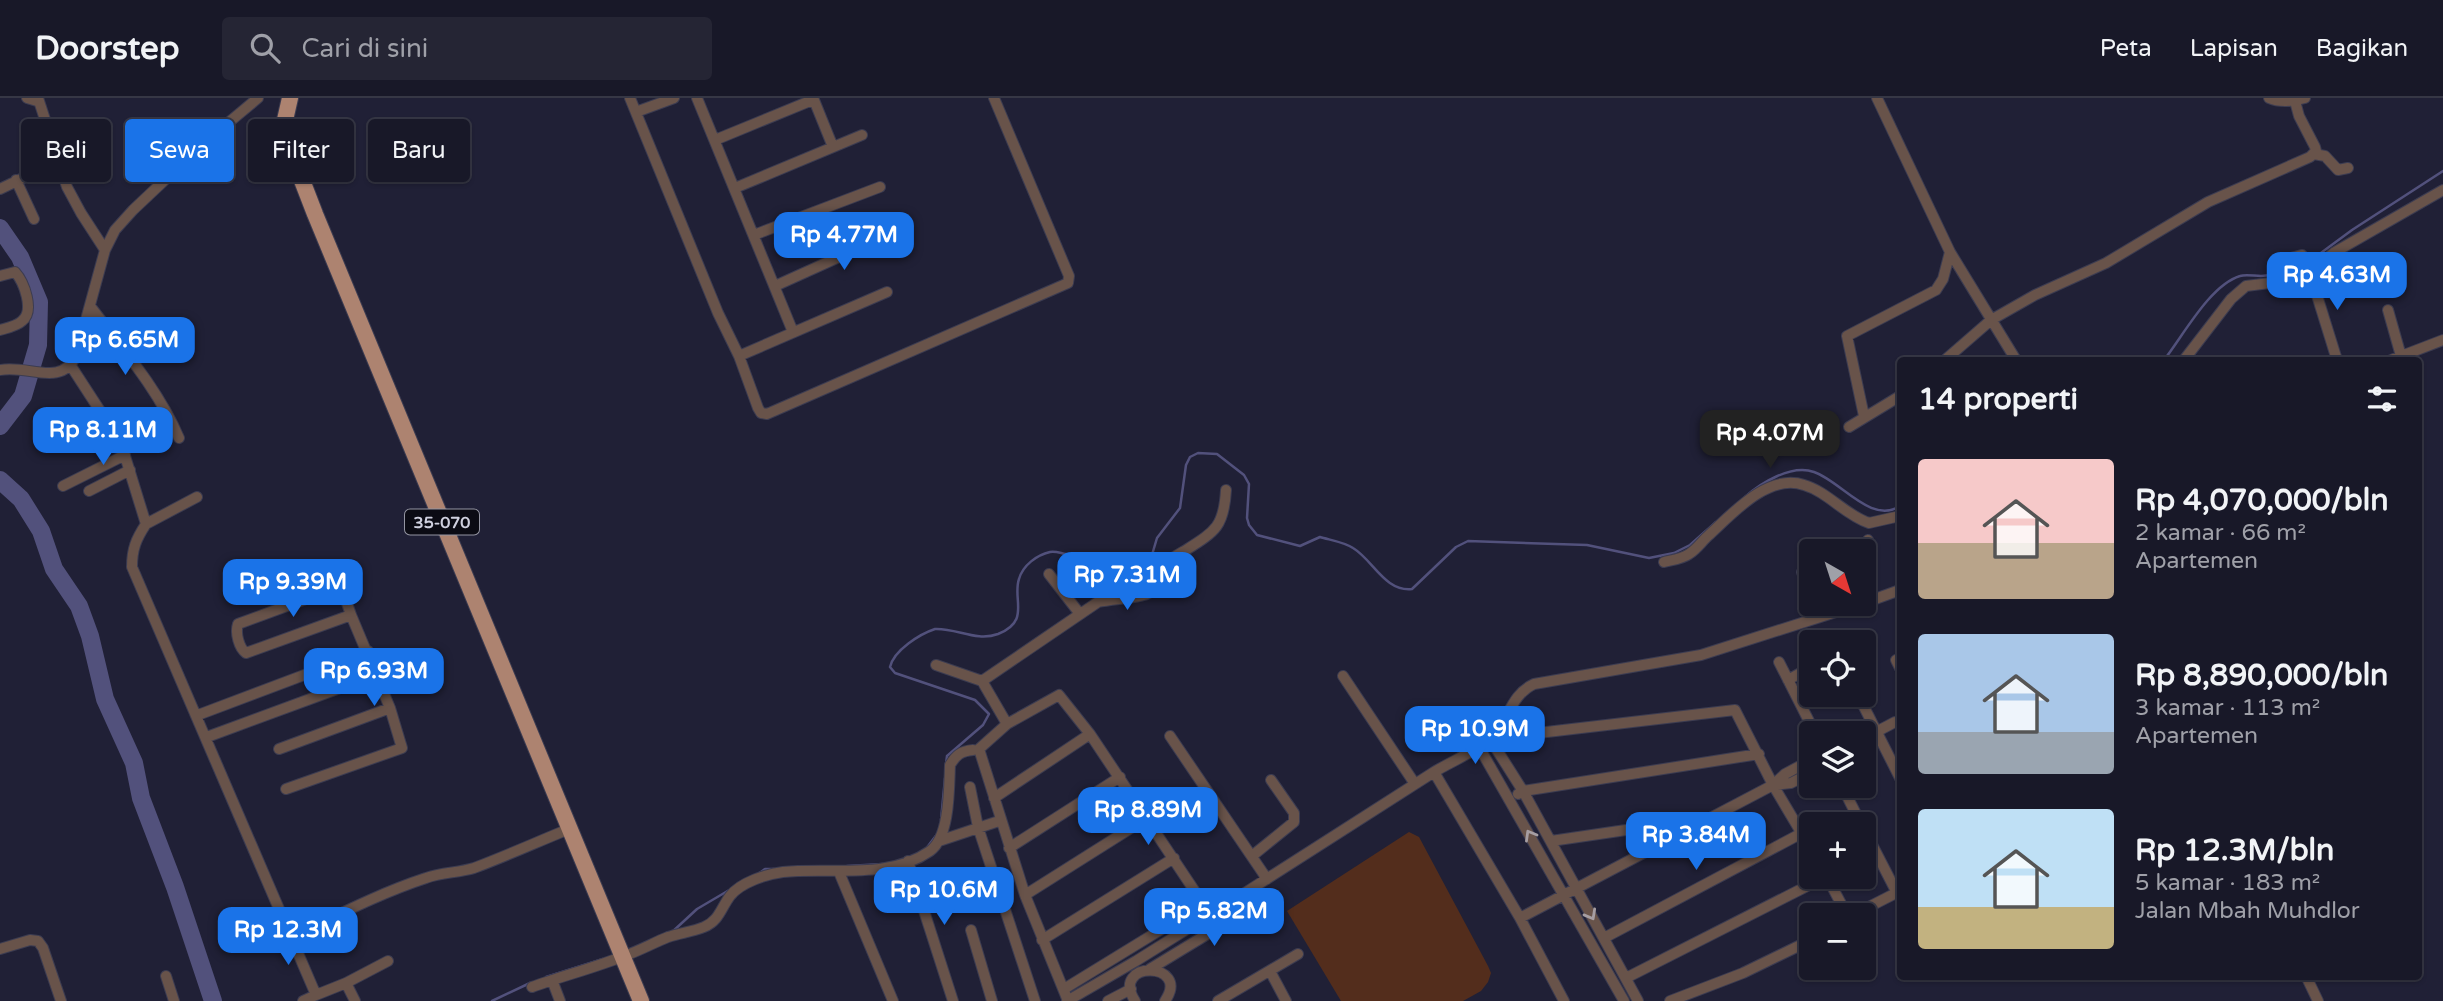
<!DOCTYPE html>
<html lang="id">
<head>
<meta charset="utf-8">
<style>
  body { margin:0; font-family:"Varela Round",sans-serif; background:#252534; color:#f1f3f6; height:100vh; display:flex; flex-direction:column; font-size:26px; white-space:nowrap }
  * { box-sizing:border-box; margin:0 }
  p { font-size:23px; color:#9fa0a8 }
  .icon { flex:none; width:38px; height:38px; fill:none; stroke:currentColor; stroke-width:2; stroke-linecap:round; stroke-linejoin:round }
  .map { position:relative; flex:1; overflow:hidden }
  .drawer { position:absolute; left:1897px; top:259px; width:525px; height:623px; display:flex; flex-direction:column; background:#181828; border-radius:7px; box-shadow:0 2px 5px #0004,0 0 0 2px #363745 }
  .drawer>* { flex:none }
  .banner { position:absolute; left:21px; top:21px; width:665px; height:63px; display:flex; gap:14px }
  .needle { width:46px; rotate:141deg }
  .controls { position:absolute; left:1799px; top:441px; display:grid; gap:14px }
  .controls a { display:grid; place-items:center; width:77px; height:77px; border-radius:7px; background:#181828; box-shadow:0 2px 5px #0004,0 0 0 2px #363745; font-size:35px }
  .price { position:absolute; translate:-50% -60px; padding:0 16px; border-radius:14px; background:#1a73e8; color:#fff; font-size:23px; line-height:46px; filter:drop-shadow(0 2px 4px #0008) }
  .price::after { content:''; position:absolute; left:50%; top:42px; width:21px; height:16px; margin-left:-10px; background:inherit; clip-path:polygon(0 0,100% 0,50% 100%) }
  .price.on { background:#222; color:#fff }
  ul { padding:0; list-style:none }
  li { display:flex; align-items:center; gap:21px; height:175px; padding:0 21px }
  li span { display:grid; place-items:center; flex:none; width:196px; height:140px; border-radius:7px; color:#555 }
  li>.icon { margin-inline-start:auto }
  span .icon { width:84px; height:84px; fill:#fffc; stroke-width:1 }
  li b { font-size:30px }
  h2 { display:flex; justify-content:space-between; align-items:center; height:84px; padding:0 21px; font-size:30px }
  .pill { padding:0 24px; border-radius:7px; background:#181828; box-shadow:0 2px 5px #0004,0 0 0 2px #363745; font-size:24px; line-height:63px }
  .pill.on { background:#1a73e8; color:#fff }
  header { display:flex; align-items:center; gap:42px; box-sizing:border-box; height:98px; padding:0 35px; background:#181828; border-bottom:2px solid #363745 }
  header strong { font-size:33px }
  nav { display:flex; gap:38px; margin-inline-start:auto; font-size:24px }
  .search { width:490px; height:63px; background:#252534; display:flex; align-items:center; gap:18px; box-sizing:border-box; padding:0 24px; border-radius:7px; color:#9fa0a8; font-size:26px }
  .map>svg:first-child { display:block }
  .green { fill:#532d1c }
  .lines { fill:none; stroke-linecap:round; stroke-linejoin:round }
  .stream { stroke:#52517c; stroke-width:2.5 }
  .river { stroke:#52517c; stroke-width:18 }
  .street-casing { stroke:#3c3c51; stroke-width:12 }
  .primary-casing { stroke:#3c3c51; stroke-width:18 }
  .street { stroke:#68534a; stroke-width:10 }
  .primary { stroke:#ad8370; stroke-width:16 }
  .oneway { stroke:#a69ea3 }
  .labels { text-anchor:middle; stroke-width:5; stroke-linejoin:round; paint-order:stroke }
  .shield { fill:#0b0b14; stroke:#9495a2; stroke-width:2 }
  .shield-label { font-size:16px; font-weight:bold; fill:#cfd0df }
</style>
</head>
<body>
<header>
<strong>Doorstep</strong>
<div class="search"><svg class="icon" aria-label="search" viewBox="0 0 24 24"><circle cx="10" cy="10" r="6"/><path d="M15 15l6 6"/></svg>Cari di sini</div>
<nav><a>Peta</a><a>Lapisan</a><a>Bagikan</a></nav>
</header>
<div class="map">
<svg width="2443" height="903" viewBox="0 0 2443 903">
  <rect width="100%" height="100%" fill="#202036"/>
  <path class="green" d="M1409 734 1419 739 1488 868 1491 875 1488 884 1481 893 1463 903H1341L1287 813Z"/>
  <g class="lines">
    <path class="stream" d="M2310 163 2352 132 2443 73
      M2164 262C2183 238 2210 187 2240 178 2246 176 2254 178 2261 178 2276 177 2290 175 2303 167
      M1745 399C1761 385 1791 366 1814 374 1841 383 1871 427 1900 408
      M946 666 947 658 983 627 989 616 975 602 895 575 890 569C894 552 920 536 935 531 957 530 976 544 998 536 1031 523 1012 501 1019 481 1023 467 1037 457 1050 454 1056 453 1060 455 1066 456 1101 463 1107 500 1146 477L1157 440 1180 410 1186 367 1190 359 1198 355 1217 356 1244 377 1249 386 1247 420 1249 427 1257 437 1300 448 1320 439C1330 442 1344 444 1353 450 1373 462 1385 494 1412 491L1456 449 1468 443 1587 447 1649 460 1674 455 1690 447 1716 424
      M941 722 945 680
      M925 752 938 735
      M847 768 883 766
      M758 776 765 771H774
      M671 835 697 811 731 791
      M546 879 603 861
      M492 903 530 885"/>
    <path class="river" d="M0 130 20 159 39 204 38 247 23 298 0 328
      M0 382 21 401 41 433 54 471 79 508 90 538 105 601 134 665 141 700 175 789 213 903"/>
    <g class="street-casing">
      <path id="street" d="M27 0 37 3
        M38 0 67 89 81 115 105 152
        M630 0 718 215 739 258 758 310 761 315 767 316 1068 185 1069 178 994 0
        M697 0 793 234
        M1877 0 1950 154 2016 262
        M2269 0C2280 5 2294 3 2305 0
        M814 2 833 49
        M636 14 674 0
        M715 42 810 3 809 0
        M2314 56 2325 58 2338 72 2348 70
        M16 82 34 121
        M735 90 862 37
        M0 91 59 63
        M754 137 880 89
        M2291 160 2302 157 2306 162 2337 262
        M0 178 15 174C24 184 35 213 22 223 17 228 7 230 0 232
        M775 188 901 131
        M90 208C122 250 158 291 179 340
        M2388 212 2401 258
        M739 258 887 194
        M1945 262 1991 222 2035 197 2106 165 2208 104 2310 59 2316 53 2315 49 2299 18 2295 3
        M2184 262 2231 201 2246 188 2294 182 2310 174 2335 154 2443 92
        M2391 262 2443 242
        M71 268 121 345 146 426C136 441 132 451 132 469L316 897 303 903
        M0 272C28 266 60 290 76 258L105 152 115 132 133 112 204 45 258 0
        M1864 318 1847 238 1936 192 1943 181 1950 154
        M1849 329 1900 298
        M63 388 125 357
        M89 393 130 372
        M146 426 197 399
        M1864 462 1869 453 1868 442
        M1664 464C1672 462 1682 461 1689 456 1697 451 1702 443 1709 437 1733 415 1768 375 1804 387 1828 394 1845 417 1869 425L1900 418
        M1802 474 1811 500
        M1049 476 1080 516
        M1864 479 1873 501
        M341 488 238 526C235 535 239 550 246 555L351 517
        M1864 505 1900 492
        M1900 560 1896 562 1900 570
        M1779 564 1815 635
        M936 567 982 583
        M1343 578 1415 686
        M1788 582 1811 569
        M1858 597 1900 680
        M198 617 368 553
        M1007 626 982 583 1098 504C1111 501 1138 500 1147 496 1159 490 1159 474 1168 464 1173 459 1179 456 1186 452 1216 433 1224 428 1226 392
        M1862 635 1876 634 1895 624
        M1170 638 1267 781
        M1492 638 1521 637 1735 612 1773 687 1811 751
        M207 639 378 576
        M1490 641 1523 693 1638 903
        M1864 647 1869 644 1876 634
        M1479 649 1624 903
        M279 651 390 610
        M1434 674 1520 820 1564 903
        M1773 687 1791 685 1811 675
        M1842 688 1861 726
        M970 689 978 729 1035 903
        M286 691 402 650 390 610 351 517 336 473
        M1518 696 1523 693 1759 656
        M994 700 1090 636
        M1864 731 1897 795
        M939 743 996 724
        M1551 743 1701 721
        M1009 750 1120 679
        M1252 758 1294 724V715L1271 682
        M908 763 953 903
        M839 774 893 903
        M1827 779 1847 817
        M1025 797 1147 720
        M1853 817 1900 793
        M1520 820 1773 687 1785 676 1811 662
        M971 832 992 903
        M292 839C336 818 380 795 426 780 442 774 458 775 474 770 506 758 537 744 569 731
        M1604 840 1802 735
        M1042 842 1174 760
        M0 851 30 842 38 843 43 850 61 903
        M1150 871 1262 803
        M1270 873 1286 903
        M166 878 174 903
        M2306 878 2318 903
        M1626 880 1825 779
        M552 882 560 903
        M346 885 355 903
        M532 889C562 878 594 870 624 858 639 853 653 845 668 839 679 835 692 834 704 829 719 823 721 810 730 798 741 784 767 776 783 774 829 769 889 782 930 753 950 739 949 690 950 667 956 657 961 653 973 652
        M1064 891 1201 807 1202 804 1090 636 1059 597 1007 626 979 651 1025 797 1068 903
        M316 897 346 885 388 863
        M1067 903 1136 863 1240 798 1434 674C1452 663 1475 654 1491 640 1509 623 1510 597 1534 586L1701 557 1861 506
        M1108 903 1131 891
        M1135 903C1109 862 1192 863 1165 903
        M1218 903 1298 856
        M1670 903 1743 875 1811 842"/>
    </g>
    <g class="primary-casing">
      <path id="primary" d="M290 0 285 22 286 41 315 116 641 903"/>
    </g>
    <use href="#street" class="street"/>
    <use href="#primary" class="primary"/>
  </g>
  <defs><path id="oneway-chevron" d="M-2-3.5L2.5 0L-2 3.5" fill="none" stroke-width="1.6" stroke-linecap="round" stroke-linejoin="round" transform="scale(1.75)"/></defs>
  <g class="oneway">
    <use href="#oneway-chevron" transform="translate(1530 737) rotate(-120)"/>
    <use href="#oneway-chevron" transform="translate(1591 817) rotate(61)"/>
  </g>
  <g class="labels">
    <rect class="shield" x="405" y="411.5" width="74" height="25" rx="5"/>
    <g class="shield-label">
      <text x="442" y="430">35-070</text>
    </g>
  </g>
</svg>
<div class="controls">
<a><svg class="needle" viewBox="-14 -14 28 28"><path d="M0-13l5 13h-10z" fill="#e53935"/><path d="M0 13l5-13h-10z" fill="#9fa0a8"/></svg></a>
<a><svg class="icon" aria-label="locate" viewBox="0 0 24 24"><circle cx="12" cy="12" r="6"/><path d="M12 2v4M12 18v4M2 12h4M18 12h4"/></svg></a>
<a><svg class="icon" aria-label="layers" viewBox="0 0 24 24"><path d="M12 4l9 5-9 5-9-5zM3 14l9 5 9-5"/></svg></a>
<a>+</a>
<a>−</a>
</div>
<b class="price" style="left:844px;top:174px">Rp 4.77M</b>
<b class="price" style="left:2337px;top:214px">Rp 4.63M</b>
<b class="price" style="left:125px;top:279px">Rp 6.65M</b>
<b class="price" style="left:103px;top:369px">Rp 8.11M</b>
<b class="price on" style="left:1770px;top:372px">Rp 4.07M</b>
<b class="price" style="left:1127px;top:514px">Rp 7.31M</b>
<b class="price" style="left:293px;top:521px">Rp 9.39M</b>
<b class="price" style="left:374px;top:610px">Rp 6.93M</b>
<b class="price" style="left:1475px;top:668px">Rp 10.9M</b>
<b class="price" style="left:1148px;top:749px">Rp 8.89M</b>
<b class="price" style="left:1696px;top:774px">Rp 3.84M</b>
<b class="price" style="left:944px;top:829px">Rp 10.6M</b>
<b class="price" style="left:1214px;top:850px">Rp 5.82M</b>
<b class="price" style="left:288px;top:869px">Rp 12.3M</b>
<div class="banner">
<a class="pill">Beli</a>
<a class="pill on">Sewa</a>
<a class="pill">Filter</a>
<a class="pill">Baru</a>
</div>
<section class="drawer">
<h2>14 properti<svg class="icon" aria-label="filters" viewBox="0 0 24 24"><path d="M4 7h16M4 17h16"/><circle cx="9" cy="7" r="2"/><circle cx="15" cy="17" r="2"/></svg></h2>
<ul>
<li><span style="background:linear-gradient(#f6c9c9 60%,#b9a48a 0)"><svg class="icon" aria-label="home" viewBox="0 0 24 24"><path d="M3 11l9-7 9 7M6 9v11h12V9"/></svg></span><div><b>Rp 4,070,000/bln</b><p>2 kamar · 66 m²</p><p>Apartemen</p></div></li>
<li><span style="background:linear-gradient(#a9c7e8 70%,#9aa5b1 0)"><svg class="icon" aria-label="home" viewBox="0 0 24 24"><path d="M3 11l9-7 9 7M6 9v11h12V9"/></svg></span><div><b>Rp 8,890,000/bln</b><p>3 kamar · 113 m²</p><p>Apartemen</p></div></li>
<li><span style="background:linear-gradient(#bfe0f5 70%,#c2b280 0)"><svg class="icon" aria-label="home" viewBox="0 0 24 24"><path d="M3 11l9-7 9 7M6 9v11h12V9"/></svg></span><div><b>Rp 12.3M/bln</b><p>5 kamar · 183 m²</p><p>Jalan Mbah Muhdlor</p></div></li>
</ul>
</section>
</div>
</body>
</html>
